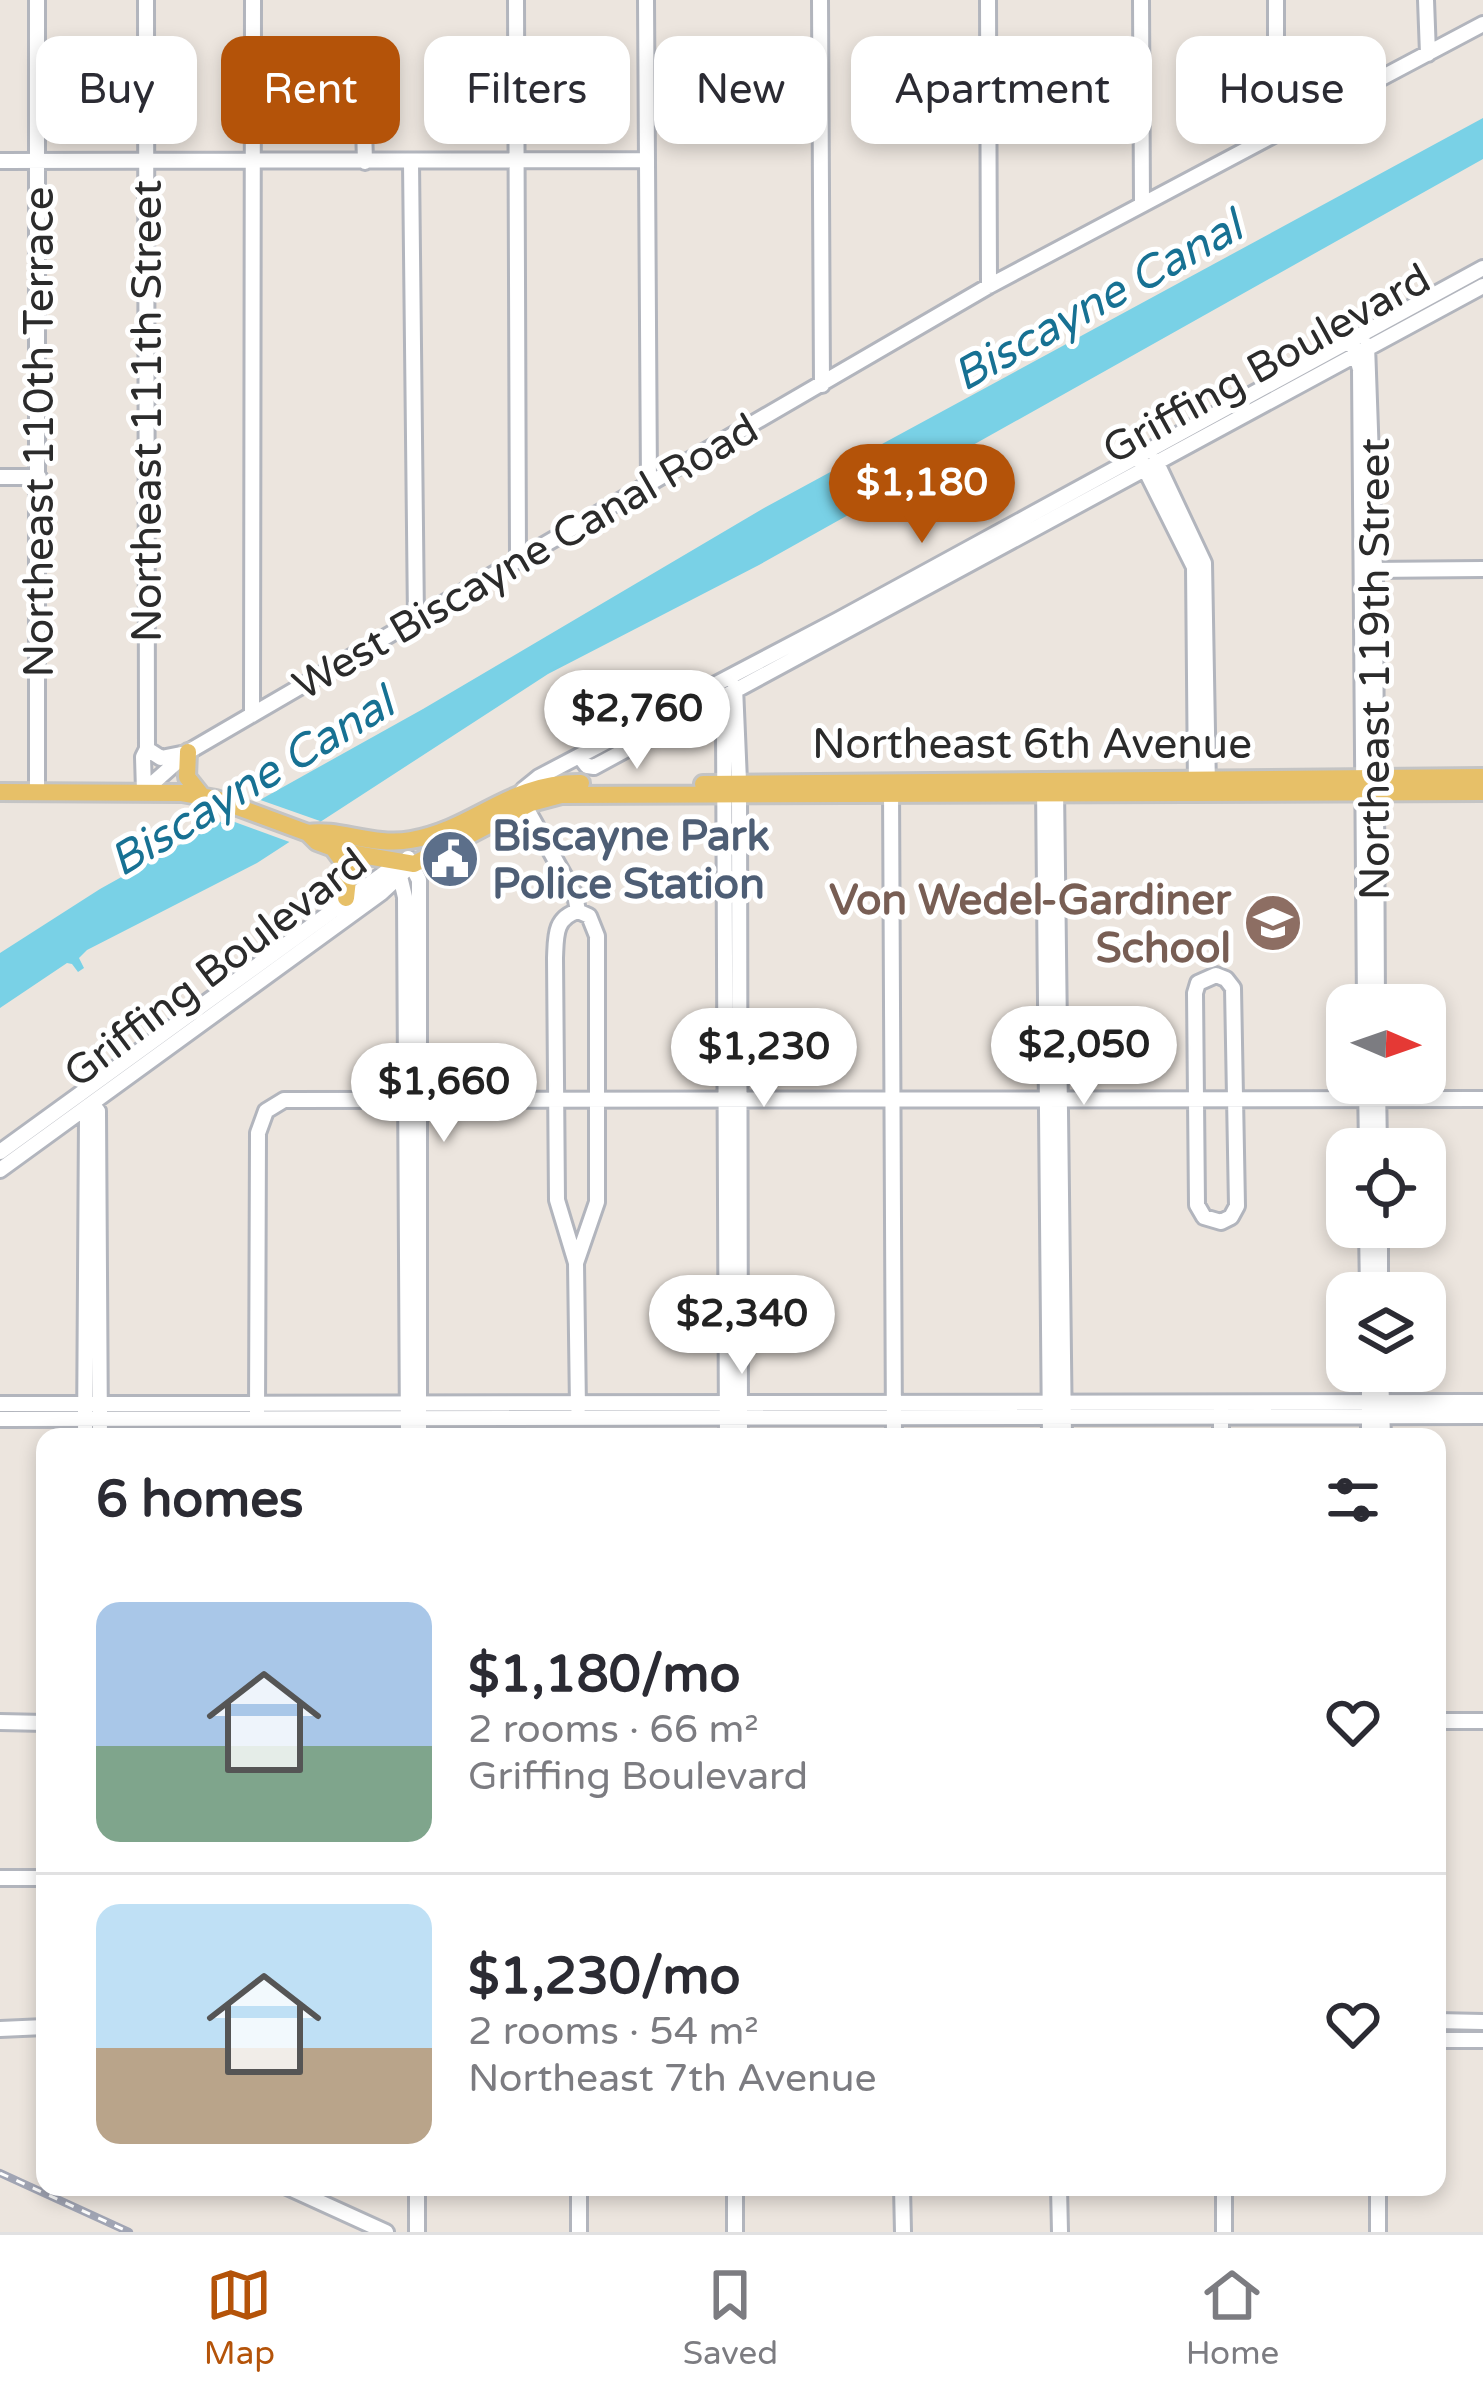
<!DOCTYPE html>
<html lang="en">
<head>
<meta charset="utf-8">
<style>
  body { margin:0; font-family:"Varela Round",sans-serif; background:#f2f2f3; color:#2b2b33; height:100vh; display:flex; flex-direction:column; font-size:45px; white-space:nowrap }
  * { box-sizing:border-box; margin:0 }
  p { font-size:39px; color:#7c7c81 }
  .icon { flex:none; width:66px; height:66px; fill:none; stroke:currentColor; stroke-width:2; stroke-linecap:round; stroke-linejoin:round }
  .map { position:relative; flex:1; overflow:hidden }
  .drawer { position:absolute; left:36px; top:1428px; width:1410px; height:768px; display:flex; flex-direction:column; background:#fff; border-radius:24px; box-shadow:0 6px 18px #0003 }
  .drawer>* { flex:none }
  .hud { position:absolute; left:36px; top:36px; width:1413px; height:108px; display:flex; gap:24px }
  .needle { width:78px; rotate:92deg }
  .fabs { position:absolute; left:1326px; top:984px; display:grid; gap:24px }
  .fabs a { display:grid; place-items:center; width:120px; height:120px; border-radius:24px; background:#fff; box-shadow:0 6px 18px #0003; font-size:60px }
  .price { position:absolute; translate:-50% -102px; padding:0 27px; border-radius:42px; background:#fff; color:#222; font-size:39px; line-height:78px; filter:drop-shadow(0 3px 6px #0008) }
  .price::after { content:''; position:absolute; left:50%; top:72px; width:36px; height:27px; margin-left:-18px; background:inherit; clip-path:polygon(0 0,100% 0,50% 100%) }
  .price.current { background:#b45309; color:#fff }
  ul { padding:0; list-style:none }
  li { display:flex; align-items:center; gap:36px; height:300px; padding:0 60px }
  li+li { border-top:3px solid #e1e1e2 }
  li span { display:grid; place-items:center; flex:none; width:336px; height:240px; border-radius:24px; color:#555 }
  li>.icon { margin-inline-start:auto }
  span .icon { width:144px; height:144px; fill:#fffc; stroke-width:1 }
  li b { font-size:51px }
  h2 { display:flex; justify-content:space-between; align-items:center; height:144px; padding:0 60px; font-size:51px }
  .chip { padding:0 42px; border-radius:24px; background:#fff; box-shadow:0 6px 18px #0003; font-size:42px; line-height:108px }
  .chip.current { background:#b45309; color:#fff }
  .dock { display:flex; justify-content:space-around; align-items:center; height:168px; border-top:3px solid #e1e1e2; background:#fff; font-size:33px; color:#7c7c81 }
  .dock a { display:grid; justify-items:center; gap:6px }
  .dock .current { color:#b45309 }
  .map>svg:first-child { display:block }
  .water { fill:#79d1e6 }
  .pier { fill:#ece5de }
  .lines { fill:none; stroke-linecap:round; stroke-linejoin:round }
  .minor-casing { stroke:#b2b5bd; stroke-width:20 }
  .major-casing { stroke:#c4c4c4; stroke-width:22 }
  .minor { stroke:#fff; stroke-width:14 }
  .major { stroke:#e7c068; stroke-width:16 }
  .rail-casing { stroke:#a1a5b4; stroke-width:8 }
  .rail { stroke:#fff; stroke-width:3; stroke-dasharray:9; stroke-linecap:butt }
  .labels { text-anchor:middle; stroke-width:10; stroke-linejoin:round; paint-order:stroke }
  .street-label { font-size:42px; fill:#2b2b2b; stroke:#fff }
  .service-label { font-size:42px; font-weight:bold; fill:#4e5e75; stroke:#fff; text-anchor:start }
  .education-label { font-size:42px; font-weight:bold; fill:#785e54; stroke:#fff; text-anchor:end }
  .water-label { font-size:45px; font-style:italic; fill:#177193; stroke:#fff }
</style>
</head>
<body>
<div class="map">
<svg width="1483" height="2232" viewBox="0 0 1483 2232">
  <rect width="100%" height="100%" fill="#ece5de"/>
  <path class="water" d="M1483 118V159L759 565 548 674 257 863 87 950 79 958 84 968 78 972 72 964 67 963 0 1008V953L100 889 423 709 764 508Z"/>
  <path class="pier" d="M252 797 320 821 295 844 221 817Z"/>
  <g class="lines">
    <g class="minor-casing">
      <path id="minor" d="M146 0 147 749
        M516 0 518 560
        M646 0 649 485
        M820 0 822 385
        M988 0 989 286
        M1141 0 1142 204
        M1426 0 1428 54
        M362 56 365 162
        M1276 133V0
        M0 161 646 160
        M411 162 416 620
        M1353 345 1360 369 1365 1005
        M1367 345 1375 570 1377 1005
        M1156 461 1204 563 1208 788
        M1142 463 1194 567 1196 788
        M0 477H39
        M1368 570 1483 569
        M735 687 739 781 740 1437
        M720 693 724 723 727 1437
        M252 715 253 0
        M580 757 587 766 594 767 1483 286
        M1044 784 1050 1437
        M891 785 894 1437
        M1056 788 1064 1437
        M523 790 539 777 838 620 1483 268
        M37 791V0
        M144 791 188 752 989 286 1483 24
        M144 791 143 757 147 749 161 758 181 754
        M525 806 575 895 578 911 589 916 597 936V1202L576 1263
        M408 858 419 880V1437
        M1216 975 1226 979 1233 988 1237 1206 1231 1217 1221 1222 1204 1217 1197 1205 1195 993 1198 983Z
        M1366 1083 1367 1149
        M1378 1083 1379 1149
        M92 1104 98 1111 100 1437
        M0 1152 397 864 405 897 408 1437
        M0 1170 381 893 406 870
        M1367 1227 1368 1293
        M1380 1227V1293
        M1369 1371V1437
        M1381 1371 1383 1437
        M0 1404 1483 1402
        M1221 1407V1437
        M578 1408 576 1263 557 1200 555 958C556 937 554 918 578 911
        M257 1417 258 1133 266 1111 284 1100 1483 1099
        M0 1419 1483 1416
        M85 1437 87 1116 90 1107
        M1437 1721H1483
        M0 1722 45 1723
        M0 1878H45
        M1437 2021 1483 2022
        M0 2029 45 2027
        M1437 2040H1483
        M287 2187 386 2232
        M579 2187V2232
        M735 2187V2232
        M902 2187 903 2232
        M1059 2187 1060 2232
        M1224 2187V2232
        M1378 2187V2232
        M417 2232V2187"/>
    </g>
    <g class="major-casing">
      <path id="major" d="M188 752 187 777 202 796
        M703 784 1483 777
        M0 792 182 793 216 799 308 833 317 842 344 852 414 864 531 803 561 795 1483 792
        M308 833C338 828 374 847 411 840 477 828 508 782 581 783
        M333 848 349 870 346 898"/>
    </g>
    <use href="#minor" class="minor"/>
    <use href="#major" class="major"/>
    <g class="rail-casing">
      <path id="rail" d="M0 2173 129 2232"/>
    </g>
    <use href="#rail" class="rail"/>
  </g>
  <defs>
    <g id="civic-disc" transform="scale(3)"><circle r="9.5" fill="#5c6f8a" stroke="#fff"/><path d="M-.6-6.5H3V-4.5H.6V-3L4-1V1h2V6H-6V1h2V-1L-.6-3ZM-1.2 2.5V6h2.4V2.5Z" fill="#fff"/></g>
    <g id="school-disc" transform="scale(3)"><circle r="9.5" fill="#8d6e63" stroke="#fff"/><path d="M0-5L7-2L0 1L-7-2ZM-4 1L0 2.5L4 1V4Q0 6-4 4Z" fill="#fff"/></g>
  </defs>
  <g fill-rule="evenodd">
    <use href="#civic-disc" x="450" y="859"/>
    <use href="#school-disc" x="1273" y="923"/>
  </g>
  <g class="labels">
    <g class="street-label">
      <text transform="translate(1266 363) rotate(-29)" y="15">Griffing Boulevard</text>
      <text transform="translate(146 411) rotate(-90)" y="15">Northeast 111th Street</text>
      <text transform="translate(38 432) rotate(-90)" y="15">Northeast 110th Terrace</text>
      <text transform="translate(525 556) rotate(-30)" y="15">West Biscayne Canal Road</text>
      <text transform="translate(1374 669) rotate(-90)" y="15">Northeast 119th Street</text>
      <text x="1032" y="758">Northeast 6th Avenue</text>
      <text transform="translate(215 967) rotate(-37)" y="15">Griffing Boulevard</text>
    </g>
    <g class="service-label">
      <text x="492" y="850">Biscayne Park<tspan x="492" dy="48">Police Station</tspan></text>
    </g>
    <g class="education-label">
      <text x="1231" y="914">Von Wedel-Gardiner<tspan x="1231" dy="48">School</tspan></text>
    </g>
    <g class="water-label">
      <text transform="translate(1097 300) rotate(-29)" y="16">Biscayne Canal</text>
      <text transform="translate(251 781) rotate(-31)" y="16">Biscayne Canal</text>
    </g>
  </g>
</svg>
<div class="fabs">
<a><svg class="needle" viewBox="-14 -14 28 28"><path d="M0-13l5 13h-10z" fill="#e53935"/><path d="M0 13l5-13h-10z" fill="#7c7c81"/></svg></a>
<a><svg class="icon" aria-label="locate" viewBox="0 0 24 24"><circle cx="12" cy="12" r="6"/><path d="M12 2v4M12 18v4M2 12h4M18 12h4"/></svg></a>
<a><svg class="icon" aria-label="layers" viewBox="0 0 24 24"><path d="M12 4l9 5-9 5-9-5zM3 14l9 5 9-5"/></svg></a>
</div>
<b class="price current" style="left:922px;top:546px">$1,180</b>
<b class="price" style="left:637px;top:772px">$2,760</b>
<b class="price" style="left:1084px;top:1108px">$2,050</b>
<b class="price" style="left:764px;top:1110px">$1,230</b>
<b class="price" style="left:444px;top:1145px">$1,660</b>
<b class="price" style="left:742px;top:1377px">$2,340</b>
<div class="hud">
<a class="chip">Buy</a>
<a class="chip current">Rent</a>
<a class="chip">Filters</a>
<a class="chip">New</a>
<a class="chip">Apartment</a>
<a class="chip">House</a>
</div>
<section class="drawer">
<h2>6 homes<svg class="icon" aria-label="filters" viewBox="0 0 24 24"><path d="M4 7h16M4 17h16"/><circle cx="9" cy="7" r="2"/><circle cx="15" cy="17" r="2"/></svg></h2>
<ul>
<li><span style="background:linear-gradient(#a9c7e8 60%,#7fa58c 0)"><svg class="icon" aria-label="home" viewBox="0 0 24 24"><path d="M3 11l9-7 9 7M6 9v11h12V9"/></svg></span><div><b>$1,180/mo</b><p>2 rooms · 66 m²</p><p>Griffing Boulevard</p></div><svg class="icon" aria-label="heart" viewBox="0 0 24 24"><path d="M12 20l-8-8c-3-5 5-10 8-4 3-6 11-1 8 4z"/></svg></li>
<li><span style="background:linear-gradient(#bfe0f5 60%,#b9a48a 0)"><svg class="icon" aria-label="home" viewBox="0 0 24 24"><path d="M3 11l9-7 9 7M6 9v11h12V9"/></svg></span><div><b>$1,230/mo</b><p>2 rooms · 54 m²</p><p>Northeast 7th Avenue</p></div><svg class="icon" aria-label="heart" viewBox="0 0 24 24"><path d="M12 20l-8-8c-3-5 5-10 8-4 3-6 11-1 8 4z"/></svg></li>
</ul>
</section>
</div>
<nav class="dock">
<a class="current"><svg class="icon" aria-label="map" viewBox="0 0 24 24"><path d="M3 6l6-2 6 2 6-2v14l-6 2-6-2-6 2zM9 4v14M15 6v14"/></svg>Map</a>
<a><svg class="icon" aria-label="saved" viewBox="0 0 24 24"><path d="M7 4h10v16l-5-4-5 4z"/></svg>Saved</a>
<a><svg class="icon" aria-label="home" viewBox="0 0 24 24"><path d="M3 11l9-7 9 7M6 9v11h12V9"/></svg>Home</a>
</nav>
</body>
</html>
